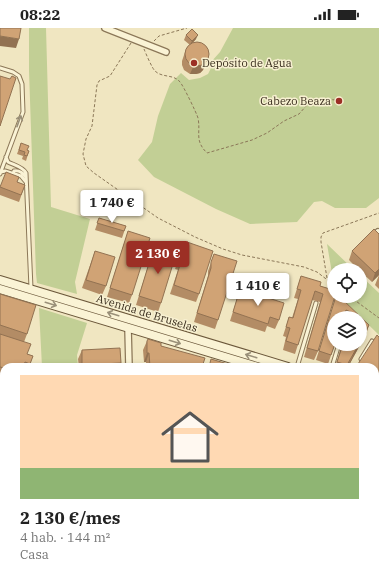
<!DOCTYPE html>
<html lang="es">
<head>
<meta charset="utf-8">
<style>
  body { margin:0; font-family:"IBM Plex Serif",serif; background:#f6f6f6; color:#222; height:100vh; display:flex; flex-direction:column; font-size:15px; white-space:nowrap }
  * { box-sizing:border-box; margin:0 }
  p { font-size:13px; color:#767676 }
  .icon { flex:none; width:22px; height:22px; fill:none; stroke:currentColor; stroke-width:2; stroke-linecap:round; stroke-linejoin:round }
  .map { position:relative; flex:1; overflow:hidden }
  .drawer { position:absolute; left:0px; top:335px; width:379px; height:220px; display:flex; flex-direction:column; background:#fff; border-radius:12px 12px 0 0; box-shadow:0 2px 6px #0003 }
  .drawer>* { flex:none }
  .fabs { position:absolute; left:327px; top:235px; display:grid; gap:8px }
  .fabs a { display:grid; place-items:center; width:40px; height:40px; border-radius:50%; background:#fff; box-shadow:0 2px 6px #0003; font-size:20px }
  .price { position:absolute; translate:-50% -34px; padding:0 9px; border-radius:4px; background:#fff; color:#222; font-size:13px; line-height:26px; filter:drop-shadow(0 1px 2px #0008) }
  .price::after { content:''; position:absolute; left:50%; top:24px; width:12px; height:9px; margin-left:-6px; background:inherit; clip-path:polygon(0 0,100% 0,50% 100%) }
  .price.active { background:#9c2f25; color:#fff }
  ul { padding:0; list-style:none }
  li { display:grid; align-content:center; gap:8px; height:212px; padding:0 20px }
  li span { display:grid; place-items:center; height:124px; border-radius:0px; color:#555 }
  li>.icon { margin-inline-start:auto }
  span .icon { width:72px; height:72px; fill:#fffc; stroke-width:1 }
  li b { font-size:17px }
  .status { display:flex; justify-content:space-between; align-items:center; height:28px; padding:0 20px; background:#fff; direction:ltr }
  .status svg { height:11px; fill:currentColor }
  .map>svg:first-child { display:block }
  .green { fill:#c2cf95 }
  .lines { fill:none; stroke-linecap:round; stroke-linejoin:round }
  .lane-casing { stroke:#8b7758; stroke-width:5 }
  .street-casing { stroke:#8b7758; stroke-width:8 }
  .secondary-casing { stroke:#6c583b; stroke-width:10 }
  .path { stroke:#8b7758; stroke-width:1; stroke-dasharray:3 2; stroke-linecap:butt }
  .lane { stroke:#faf3d5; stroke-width:3 }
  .street { stroke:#faf3d5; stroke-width:5.5 }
  .secondary { stroke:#faf3d5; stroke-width:8 }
  .wall { fill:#b38c65 }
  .shaded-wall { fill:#927252 }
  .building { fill:#d0a375; stroke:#927252 }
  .oneway { stroke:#9a9079 }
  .poi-dot { fill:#9c2f25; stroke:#f7f0d1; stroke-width:1.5 }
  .labels { text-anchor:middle; stroke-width:3; stroke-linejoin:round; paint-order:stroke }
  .poi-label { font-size:11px; fill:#392d1d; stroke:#f7f0d1; text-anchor:start }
  .street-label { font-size:11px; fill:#392d1d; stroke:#f7f0d1 }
</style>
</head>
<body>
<div class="status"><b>08:22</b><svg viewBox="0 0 49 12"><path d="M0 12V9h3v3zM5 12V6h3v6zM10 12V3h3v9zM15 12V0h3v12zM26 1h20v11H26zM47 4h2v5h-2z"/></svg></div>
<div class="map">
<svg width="379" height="555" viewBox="0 0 379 555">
  <rect width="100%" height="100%" fill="#f0e6c1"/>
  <path class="green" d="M29 0H46L51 179 90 191 75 254 77 266 37 255 36 246 29 43Z
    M233 0H379V170L366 180H335L322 173 314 174 297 194 250 196 216 181 154 149 138 132 152 114 158 88 170 56 181 45 189 52 200 50 208 46 211 40V34L220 24Z
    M327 216 354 242H334V257Z
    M360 247 379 265V307L339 268H360Z
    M39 280 87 295 77 327 78 339H42Z"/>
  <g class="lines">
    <g class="lane-casing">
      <path id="lane" d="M0 40 13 44 19 48 22 56 23 84 0 146
        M6 129 8 134C14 137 23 139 26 145L31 260
        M1 144 5 143 21 148 26 154
        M13 146 14 143C19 142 23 145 26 149
        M361 331 372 313
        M297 339 316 275
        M332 339 339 316"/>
    </g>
    <g class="street-casing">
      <path id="street" d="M105 0 166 24
        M378 204 379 205
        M128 300 129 339
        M375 546 379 542
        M127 551 132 555
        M260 551 264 555
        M223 555 227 551
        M366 555 370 551"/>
    </g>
    <g class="secondary-casing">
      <path id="secondary" d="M0 252 288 339
        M0 261 258 339
        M375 394 379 390"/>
    </g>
    <path class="path" d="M154 13 159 8 187 0
      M131 15 110 48 99 53 97 57 92 98 86 111 83 126 86 138 94 145 158 190 195 209 223 221 242 227 304 239 317 244 334 257
      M144 21C146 26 152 40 155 43 162 50 174 46 180 54 183 57 197 86 198 90 201 105 194 112 207 125L252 112 267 105 284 93 299 86 307 77 318 71H327L335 72
      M327 250 321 214V209L323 205 379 185
      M349 268 379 290
      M137 551 141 555"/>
    <use href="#lane" class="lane"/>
    <use href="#street" class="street"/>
    <use href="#secondary" class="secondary"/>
  </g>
  <path class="wall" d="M186 7 196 11 193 15 208 29 203 42 200 45 196 46H190L184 42 182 37V33L185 24 190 17 184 12Z
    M21 115 27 122 29 123 26 133 22 131 23 128 17 126Z
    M17 154 25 157 19 174 0 167V159Z
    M99 190 126 198 122 210 95 202Z
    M128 203 132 267 129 275 107 269Z
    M379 206V247L372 254 360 243V242H359L349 232 352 223Z
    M187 214 199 266 196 274 170 266 178 242 175 241 181 224 183 225Z
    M154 219 161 275 158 284 136 277Z
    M95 223 106 258 102 267 82 260Z
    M214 226 218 292 215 301 194 294 208 248V243Z
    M379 247V261L375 257Z
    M301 248 320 258 330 261 318 323 314 332 304 329 320 274 312 272 295 326 283 322 286 309 283 308 289 289 292 290 298 271 294 270Z
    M240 261 279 292 275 301 267 298 265 304 230 293Z
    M0 266 27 306 24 314 27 326 33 328 29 339H4V390L0 388Z
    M336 268 369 297 366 306 348 339H335L342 316H360V290H334L335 316 328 336 316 332Z
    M379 309V363L376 367H375V339Z
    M147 313 161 318 202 339H146V334H144L143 322Z
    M82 322 119 339H79L78 331Z
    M379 454V524L377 526 375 524V525V462H376Z
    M4 478V551H18L16 555H0V489Z
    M138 551H162L158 555H142Z
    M274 551H281L278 555Z
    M294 551H354L350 555H290Z"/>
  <path class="shaded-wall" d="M198 7 196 11 190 17 192 13Z
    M0 8 19 11 16 20 0 18Z
    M208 29 203 42 200 45 196 46H190L194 37Z
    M379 241V247L372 254 375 245Z
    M369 297 366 306 348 339H347L359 316H360V313Z
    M147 325H149L146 334H144Z
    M121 335 119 339H81L82 337Z
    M379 359V363L376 367Z
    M379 443V449L375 453V447Z
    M157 551H162L158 555H153Z
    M204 551H209L206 555H200Z
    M349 551H354L350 555H348Z"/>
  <path class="building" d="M0 0H21L19 11 0 8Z
    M192 1 198 7 192 13 186 7Z
    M185 26a12 12 0 1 1 24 0a12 12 0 1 1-24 0Z
    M0 48 10 51 12 48 16 50 0 98Z
    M21 115 29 118 27 122 29 123 27 128 24 127 25 124 19 122Z
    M6 144 19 149 17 154 25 157 21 167 0 159Z
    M99 190 126 198 124 203 97 195Z
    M374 201 379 206V241L375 245 352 223Z
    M128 203 150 210 132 267 110 260Z
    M187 214 213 223 199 266 174 257 181 233 178 232 181 224 183 225Z
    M154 219 176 226 161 275 139 268Z
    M95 223 115 229 106 258 86 252Z
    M214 226 237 233 218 292 197 285 211 240V234Z
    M301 248 321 254 320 258 330 261 334 265V268H335L318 323 307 320 323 266 315 263 298 317 286 313 290 300 286 299 289 289 293 290 301 262 297 261Z
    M240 261 284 275 279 292 270 289 268 296 233 284Z
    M0 266 36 277 27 306 0 297Z
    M336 268 340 269 369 297 360 313V290H351L353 285 346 282 343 290H334V316H335L331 327 319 323Z
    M0 306 31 316 27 326 33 328 30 336 25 334 23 339H4V340L0 339Z
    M377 307 379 309V358L375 356V339H356Z
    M148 311 161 315V318L205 330 202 339H150L149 325H147V313Z
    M343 316H359L347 337 337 334Z
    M120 320 121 335 82 337V322Z
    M211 331 238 339H209Z
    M0 347 4 348V380L0 378Z
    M375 412 379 415V443L375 447Z
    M375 462 379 466V516L375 512Z
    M4 478V509L0 508V489Z
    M0 518 4 519V549L0 547Z
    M379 550V555H374Z
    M10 551H18L17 553Z
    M23 551H42L41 555H21Z
    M94 551H119L123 555H93V552Z
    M151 551H157L154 554Z
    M163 551H204L200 555H160Z
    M238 551H259L263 555H239L236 553Z
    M294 551H305L306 552 304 555H290Z
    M314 551H341L345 554 344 555H318Z"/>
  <defs><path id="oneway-shaft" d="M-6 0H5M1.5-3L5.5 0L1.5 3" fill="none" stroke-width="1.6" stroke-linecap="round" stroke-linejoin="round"/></defs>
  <g class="oneway">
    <use href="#oneway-shaft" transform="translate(19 93) rotate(-70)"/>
    <use href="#oneway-shaft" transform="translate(51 276) rotate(17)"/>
    <use href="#oneway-shaft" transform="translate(113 286) rotate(-163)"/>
    <use href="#oneway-shaft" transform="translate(175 314) rotate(17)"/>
    <use href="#oneway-shaft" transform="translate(251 328) rotate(-163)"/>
  </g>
  <g class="poi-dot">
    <circle cx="194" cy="35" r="4"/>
    <circle cx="339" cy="73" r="4"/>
  </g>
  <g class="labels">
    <g class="poi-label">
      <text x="202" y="39">Depósito de Agua</text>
      <text x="331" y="77" text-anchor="end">Cabezo Beaza</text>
    </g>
    <g class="street-label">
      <text transform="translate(147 285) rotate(17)" y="4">Avenida de Bruselas</text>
    </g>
  </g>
</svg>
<div class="fabs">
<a><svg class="icon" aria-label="locate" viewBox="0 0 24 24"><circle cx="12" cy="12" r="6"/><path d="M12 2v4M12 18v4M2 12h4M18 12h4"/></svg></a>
<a><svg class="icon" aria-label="layers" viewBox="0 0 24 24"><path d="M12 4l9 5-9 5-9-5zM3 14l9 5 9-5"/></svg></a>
</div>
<b class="price" style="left:112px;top:196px">1 740 €</b>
<b class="price active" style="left:158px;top:247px">2 130 €</b>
<b class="price" style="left:258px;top:279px">1 410 €</b>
<section class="drawer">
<ul>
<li><span style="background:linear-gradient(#ffd9b3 75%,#8fb573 0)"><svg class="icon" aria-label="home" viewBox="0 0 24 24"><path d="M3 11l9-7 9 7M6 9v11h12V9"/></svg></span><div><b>2 130 €/mes</b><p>4 hab. · 144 m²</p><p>Casa</p></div></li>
</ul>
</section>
</div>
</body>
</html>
